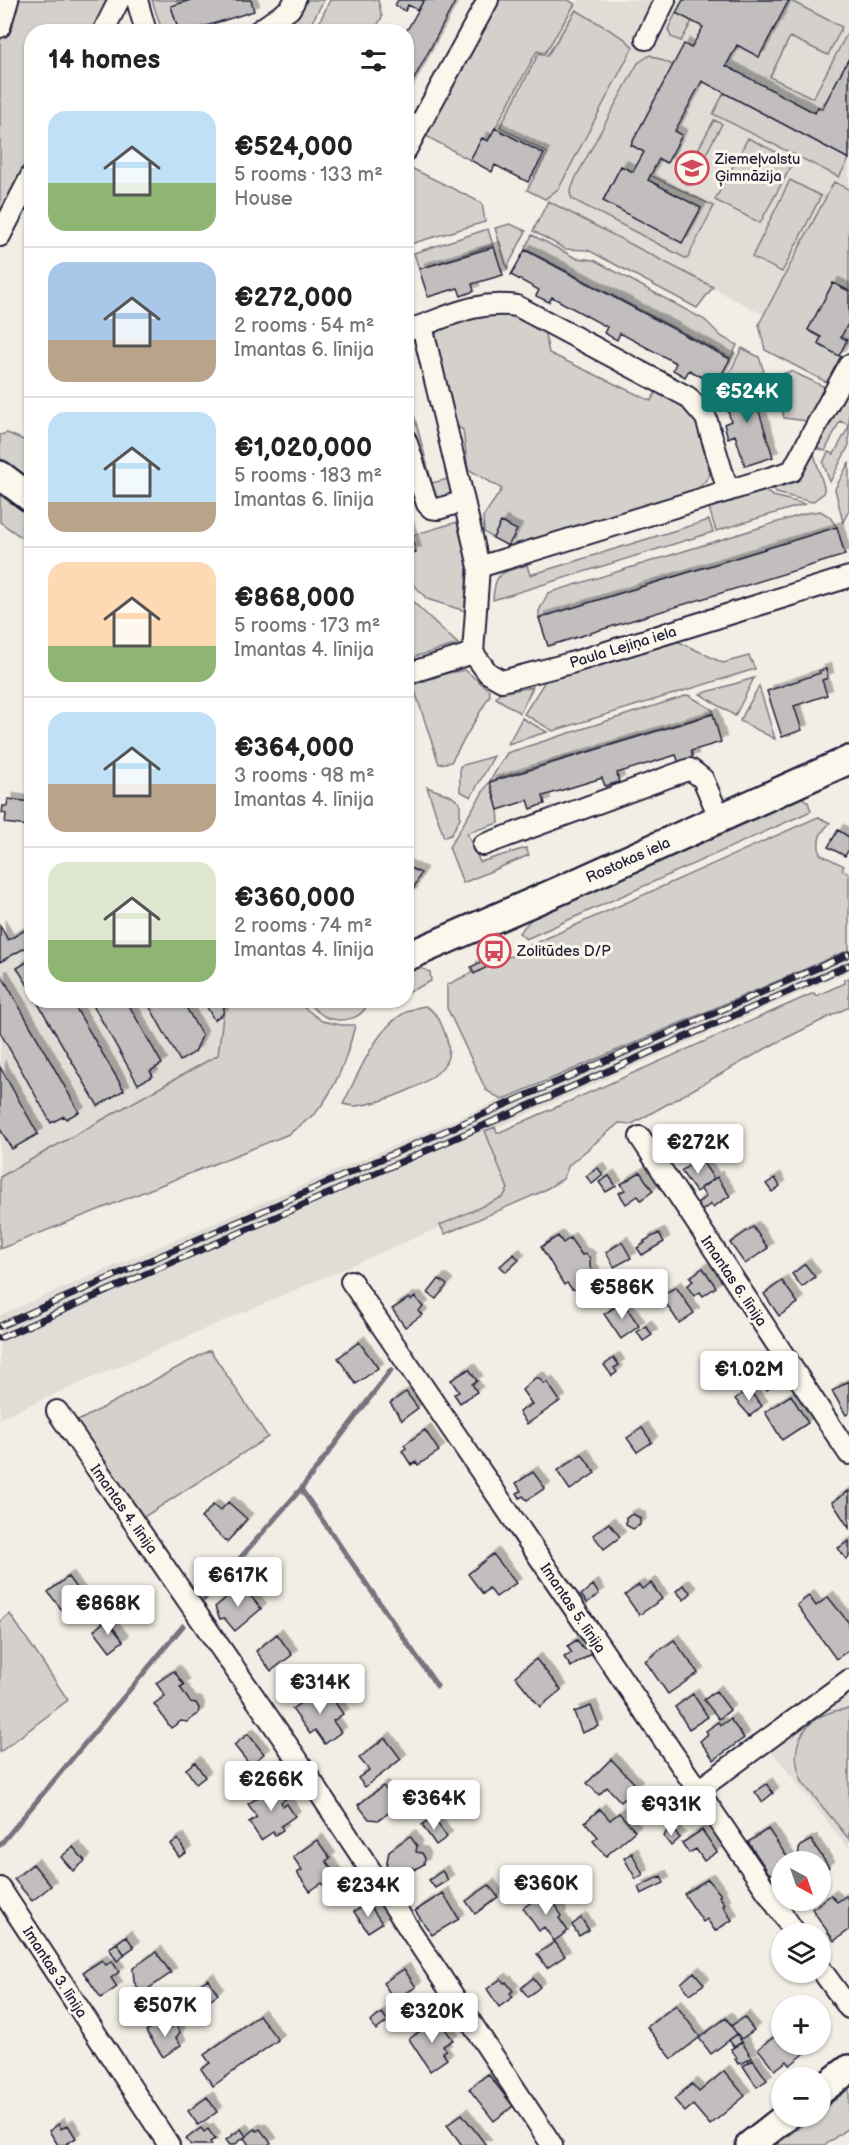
<!DOCTYPE html>
<html lang="en">
<head>
<meta charset="utf-8">
<style>
  body { margin:0; font-family:"Balsamiq Sans",sans-serif; background:#f2f2f2; color:#222; height:100vh; display:flex; flex-direction:column; font-size:22px; white-space:nowrap }
  * { box-sizing:border-box; margin:0 }
  p { font-size:20px; color:#767676 }
  .icon { flex:none; width:33px; height:33px; fill:none; stroke:currentColor; stroke-width:2; stroke-linecap:round; stroke-linejoin:round }
  .map { position:relative; flex:1; overflow:hidden }
  .details { position:absolute; left:24px; top:24px; width:390px; height:984px; display:flex; flex-direction:column; background:#fff; border-radius:24px; box-shadow:0 2px 4px #0004 }
  .details>* { flex:none }
  .needle { width:39px; rotate:140deg }
  .buttons { position:absolute; left:771px; top:1851px; display:grid; gap:12px }
  .buttons a { display:grid; place-items:center; width:60px; height:60px; border-radius:50%; background:#fff; box-shadow:0 2px 4px #0004; font-size:30px }
  .price { position:absolute; translate:-50% -51px; padding:0 14px; border-radius:6px; background:#fff; color:#222; font-size:20px; line-height:39px; filter:drop-shadow(0 2px 3px #0008) }
  .price::after { content:''; position:absolute; left:50%; top:36px; width:18px; height:14px; margin-left:-9px; background:inherit; clip-path:polygon(0 0,100% 0,50% 100%) }
  .price.active { background:#0f766e; color:#fff }
  ul { padding:0; list-style:none }
  li { display:flex; align-items:center; gap:18px; height:150px; padding:0 24px }
  li+li { border-top:2px solid #e0e0e0 }
  li span { display:grid; place-items:center; flex:none; width:168px; height:120px; border-radius:18px; color:#555 }
  li>.icon { margin-inline-start:auto }
  span .icon { width:72px; height:72px; fill:#fffc; stroke-width:1 }
  li b { font-size:26px }
  h2 { display:flex; justify-content:space-between; align-items:center; height:72px; padding:0 24px; font-size:26px }
  .map>svg:first-child { display:block }
  .built { fill:#e0dcd6 }
  .green { fill:#d4d1cc; stroke:#7b7a84; stroke-width:1.5 }
  .lines { fill:none; stroke-linecap:round; stroke-linejoin:round }
  .stream { stroke:#76747f; stroke-width:5 }
  .building { fill:#c2bebe; stroke:#22223b; stroke-width:1.5; filter:url(#shadow) }
  .street-casing { stroke:#22223b; stroke-width:24 }
  .secondary-casing { stroke:#22223b; stroke-width:32 }
  .street { stroke:#fbf7ec; stroke-width:20 }
  .secondary { stroke:#fbf7ec; stroke-width:27 }
  .rail-casing { stroke:#22223b; stroke-width:7 }
  .rail { stroke:#fbf7ec; stroke-width:4.5; stroke-dasharray:14; stroke-linecap:butt }
  .labels { text-anchor:middle; stroke-width:6; stroke-linejoin:round; paint-order:stroke }
  .poi-label { font-size:15px; fill:#22223b; stroke:#fbf7ec; text-anchor:start }
  .street-label { font-size:15px; fill:#22223b; stroke:#fbf7ec }
</style>
</head>
<body>
<div class="map">
<svg width="849" height="2145" viewBox="0 0 849 2145">
  <defs>
    <filter id="shadow"><feDropShadow dx="5.5" dy="-5.5" stdDeviation="0" flood-color="#0004"/></filter>
  </defs>
  <rect width="100%" height="100%" fill="#f2eee5"/>
  <filter id="ink" filterUnits="userSpaceOnUse"><feTurbulence type="fractalNoise" baseFrequency=".0167" numOctaves="2"/><feDisplacementMap in="SourceGraphic" scale="12" xChannelSelector="R" yChannelSelector="G"/><feConvolveMatrix kernelMatrix="1 2 1 2 8 2 1 2 1" color-interpolation-filters="sRGB"/></filter>
  <g filter="url(#ink)">
    <path class="built" d="M579 0H849V291L800 334 527 190 528 182 543 154 495 128 537 51 545 53Z
      M0 925 8 940 31 926 32 1000 225 1001 218 1055 0 1177Z
      M849 950V971L500 1126 485 1131 509 1189 503 1197 440 1225V1227L0 1418V1315Z
      M849 1691V1849L770 1749Z"/>
    <path class="green" d="M13 0H114L99 31 32 32 31 167 0 218V42Z
      M152 0H191L171 6 179 31H162Z
      M307 0H324L307 31 274 32 299 13Z
      M330 0H378L382 17 374 31H315Z
      M499 0H568L575 4 545 53 537 51 488 141 482 138 470 160 426 136Z
      M789 0 842 27 828 55 790 37 770 77 813 98 849 30V58L822 109 818 107 815 113 726 66 737 45 759 57Z
      M576 10 625 39 633 47 559 188 545 199 527 190 548 153 500 127 539 53 547 56Z
      M676 13 692 21 681 41 671 37 668 29Z
      M650 55 673 65 631 145 644 152 633 172 621 166 603 200 682 243 701 208 648 180 650 175 714 206 687 259 572 199 570 193 576 177 634 70 638 63Z
      M724 93 849 159 839 177 713 114Z
      M714 120 722 124 689 185 681 181Z
      M748 138 794 161 760 223 715 200Z
      M407 166 482 203 485 222 407 245Z
      M790 180 821 196 782 272 752 257Z
      M834 182 849 189V291L833 283 808 330 821 337 818 344 842 357 828 383 765 350 759 324Z
      M548 201 713 287 697 308 588 250 565 249 533 231Z
      M510 224 526 231 507 268 495 228Z
      M488 229 493 245 419 269 414 253Z
      M532 235 576 258 594 260 705 320 722 337 737 345 731 358 525 249Z
      M498 311 515 316 544 330 549 353 651 401 657 390 680 401 696 420 710 475 700 487 688 493 508 546 516 531 501 522 493 538 484 532 483 517 502 489 468 469 463 430 455 425 435 339 437 330 443 325Z
      M742 348 759 357 764 372 723 386Z
      M791 371 825 387 807 421 784 418 773 377Z
      M406 385 432 483 452 478 450 494 441 498 435 496 428 486 407 418Z
      M849 388V425L840 421 825 451 817 448Z
      M849 426V445L830 482 823 463 828 452 834 454Z
      M7 433 31 443V475H24L0 458V435Z
      M814 454 824 487V493L812 502 776 493 773 486 799 477Z
      M849 462V510L843 522 835 489Z
      M765 491 773 496 805 504 716 531 709 508Z
      M0 495 31 517V544L0 522Z
      M820 511 829 516 837 527 539 618V611L548 593 807 513Z
      M709 520 713 532 493 600C495 570 500 574 527 565L530 575Z
      M457 522 467 564 465 611 427 599 407 577V537Z
      M411 600 458 644 407 659V605Z
      M671 638 723 663 749 656 755 669 553 731 524 714 545 681Z
      M465 670 489 690 490 695 451 762 439 764 413 685 448 673Z
      M754 678 735 716 700 694Z
      M759 686 775 739 740 721Z
      M533 687 520 713 496 698 499 693Z
      M688 695 713 710V713L490 781 498 809 499 823 467 833 480 862 526 848 529 855 463 883 449 847 507 753Z
      M522 718 547 732 508 744Z
      M494 756 471 797 460 791V766Z
      M427 787 451 796 460 803V818L451 835 444 837Z
      M800 796 808 802 811 811 526 939 519 933 534 916Z
      M818 817 830 823C819 834 817 839 820 854L844 866 842 870 849 874V950L502 1100 486 1090 447 1008V985L473 972 474 973 489 966 488 964 520 953 529 946Z
      M419 967 430 972 431 981 407 993V973Z
      M849 978V1007L774 1044 632 1124 619 1123 569 1165 563 1179 541 1192 445 1234 440 1225 503 1197 508 1189 485 1131 495 1127 497 1132H500L814 993 816 996 845 983 844 980Z
      M225 1001H295L322 1021 341 1025H355C348 1055 338 1085 318 1110 310 1119 299 1126 289 1134L0 1249V1177L218 1055Z
      M305 1001H368C364 1020 340 1024 324 1016 317 1012 311 1006 305 1001Z
      M425 1006C436 1012 440 1020 444 1031 448 1041 451 1053 446 1062 434 1085 381 1103 356 1106 352 1106 347 1105 343 1104 362 1068 380 1012 425 1006Z
      M210 1350 268 1437 144 1517 76 1422Z
      M10 1614 68 1700 0 1752V1621Z
      M849 1709V1839L803 1783C784 1743 808 1711 849 1709Z
      M849 2089V2127L825 2145H776L813 2117 820 2116 821 2111Z"/>
    <g class="lines">
      <path class="stream" d="M301 1489 437 1686
        M204 1599 301 1489 391 1370
        M0 1845 183 1626"/>
    </g>
    <path class="building" d="M191 0H251L254 11 187 32H179L171 6Z
      M398 0H424L418 10 408 5 405 11 395 5Z
      M424 0H456L406 94V32Z
      M683 0H789L759 57 737 45 726 66 815 113 818 107 822 109 849 58V159L702 81 675 131 682 135 667 163 659 159 648 180 701 208 682 243 603 201 621 166 633 172 644 152 631 145 684 44 691 48 703 27 676 13Z
      M495 128 544 154 528 182 495 165 492 172 470 160 482 138 488 141Z
      M494 247 503 275 472 284 474 291 461 296 458 288 428 297 419 269Z
      M525 250 730 359 716 385 689 370 685 377 673 370 676 363 620 333 617 340 604 333 607 327 552 297 549 302 536 296 539 290 511 275Z
      M833 283 849 291V322L841 337 847 340 839 356 818 344 821 337 808 330Z
      M750 382 773 457 745 466 735 435 728 438 724 424 731 421 722 391Z
      M406 521 416 552 406 555Z
      M501 522 517 530 508 546 493 538Z
      M837 527 845 555 548 646 539 618Z
      M826 669 828 678 822 680 827 695 794 706 802 730 782 737 767 691 820 673 819 671Z
      M713 714 721 742 691 751 693 759 679 763 676 755 617 773 619 782 605 786 602 778 543 796 545 804 538 806 531 809 528 800 498 810 490 782Z
      M8 799 31 802 32 817 29 816 28 826 5 823 6 814 2 813 3 806H7Z
      M838 830 849 837V849L845 856 828 847Z
      M406 866 421 873 411 894 406 895Z
      M0 926 8 940 32 926V944L0 962Z
      M32 959V992L17 968Z
      M486 959 489 966 474 974 471 967Z
      M2 976 79 1112 66 1119 64 1116 51 1123 0 1032V977Z
      M36 1000H71L124 1090 98 1106Z
      M90 1000H126L162 1064 150 1071 153 1076 138 1084Z
      M146 1000H182L202 1036 195 1052 180 1061Z
      M203 1000H225L223 1014 214 1020Z
      M0 1067 38 1134 12 1149 0 1129Z
      M700 1158 714 1179 696 1192 681 1171Z
      M598 1168 603 1175 592 1184 586 1176Z
      M640 1172 653 1191 641 1200 638 1196 626 1204 619 1193 625 1190 621 1184Z
      M609 1176 616 1186 606 1192 599 1182Z
      M717 1177 730 1196 713 1207 711 1204 700 1212 695 1204 706 1197 700 1188Z
      M775 1178 780 1186 772 1192 766 1184Z
      M753 1227 768 1248 745 1264 730 1243Z
      M659 1233 664 1242 642 1255 637 1248 645 1243 644 1241Z
      M558 1236 563 1243 570 1238 582 1255 585 1254 590 1258V1267L594 1273 592 1281 578 1290 572 1289 567 1283 564 1285 541 1247Z
      M622 1242 631 1258 614 1267 606 1252Z
      M514 1254 519 1260 506 1272 500 1266Z
      M805 1264 815 1277 802 1287 792 1274Z
      M703 1268 716 1287 703 1296 700 1292 694 1296 687 1286 693 1281 690 1277Z
      M439 1279 447 1285 436 1299 428 1293Z
      M782 1281 798 1303 779 1316 764 1294Z
      M676 1287 694 1313 679 1323 661 1296Z
      M415 1297 423 1307 418 1311 422 1315 405 1327 392 1309 409 1298 411 1300Z
      M623 1302 639 1326 621 1339 604 1314Z
      M646 1326 652 1335 643 1341 637 1332Z
      M359 1342 378 1368 356 1384 338 1358Z
      M614 1358 619 1365 614 1368 617 1372 612 1376 604 1365Z
      M769 1361 782 1379 767 1390 754 1372Z
      M469 1369 477 1381 472 1384 477 1392 460 1403 454 1394 459 1392 451 1380Z
      M535 1378H539L544 1384 547 1382 560 1401 527 1424 519 1412 532 1404 522 1390Z
      M849 1381V1413L846 1415 832 1391Z
      M748 1389 762 1406 750 1416 735 1399Z
      M406 1392 418 1408 402 1420 390 1403Z
      M791 1395 808 1423 782 1440 765 1412Z
      M642 1428 652 1442 637 1452 627 1438Z
      M425 1430 439 1451 418 1465 416 1462 411 1465 402 1451 406 1448 404 1445Z
      M582 1454 595 1473 570 1490 557 1471Z
      M533 1472 545 1488 527 1500 523 1496 520 1498 517 1493 521 1491 516 1483Z
      M849 1491V1528L832 1502Z
      M228 1502 247 1519 227 1542 201 1518 213 1505 220 1511Z
      M633 1514 640 1518V1525L633 1529 626 1525V1517Z
      M609 1523 620 1537 604 1549 593 1535Z
      M849 1541V1557L846 1559 838 1548Z
      M493 1554 516 1583 496 1597 489 1588 483 1594 468 1574Z
      M68 1577 84 1599 65 1614 48 1592Z
      M651 1583 662 1599 639 1615 625 1595 639 1585 642 1589Z
      M242 1585 261 1609 235 1631 224 1618 220 1619 215 1607Z
      M593 1585 599 1594 587 1603 581 1595Z
      M683 1585 691 1593 684 1600 676 1591Z
      M809 1596 816 1606 828 1597 849 1623V1650L836 1659 797 1605Z
      M107 1620 123 1641 110 1651 94 1630Z
      M277 1634 292 1655 271 1671 256 1651Z
      M577 1640 583 1649 588 1646 593 1653 571 1667 564 1657 572 1653 567 1646Z
      M674 1640 698 1673 668 1694 645 1661Z
      M536 1659 561 1690 540 1707 515 1676Z
      M174 1671 184 1685 180 1687 190 1702 196 1703 199 1708 198 1714 187 1722 181 1721 171 1728 154 1704 165 1696 156 1683Z
      M324 1686 343 1714 333 1721 341 1732 325 1744 315 1730 310 1734 292 1709Z
      M716 1691 730 1710 719 1719 704 1700Z
      M693 1694 708 1717 689 1729 675 1707Z
      M591 1706 599 1726 582 1733 574 1712Z
      M730 1719 744 1738 714 1760 700 1741 708 1734 706 1731 718 1722 721 1725Z
      M248 1734 264 1754 250 1765 234 1745Z
      M385 1738 401 1759 365 1787 358 1778 369 1770 359 1758Z
      M611 1759 637 1786 621 1802 607 1787 599 1795 587 1783Z
      M195 1762 205 1777 196 1784 186 1769Z
      M281 1782 290 1796 281 1802 283 1806 287 1804 295 1816 281 1826 283 1830 275 1835 273 1832 261 1840 249 1822 257 1817 248 1804Z
      M767 1784 773 1793 762 1802 755 1792Z
      M383 1786 399 1805 379 1820 369 1819 358 1805Z
      M600 1809 610 1820 619 1813 635 1831 606 1856 593 1841 598 1837 585 1822Z
      M433 1817 447 1837 436 1845 422 1825Z
      M671 1828 680 1838 671 1846 664 1837 666 1832Z
      M768 1829 790 1861 782 1862V1867L770 1875 748 1842Z
      M702 1830 717 1852 704 1861 696 1849 689 1853 682 1843Z
      M410 1836 417 1846 416 1852 422 1853 425 1858 424 1864 414 1870 412 1867 407 1871 409 1874 402 1879 392 1881 393 1875 386 1874 384 1877 389 1851Z
      M178 1839 186 1853 179 1857 170 1844Z
      M317 1840 330 1858 326 1861 337 1876 324 1886 322 1883 310 1891 297 1873 302 1870 293 1857Z
      M811 1840 829 1867 820 1873V1862H802L798 1855 800 1846Z
      M73 1847 85 1861 73 1871 61 1857Z
      M632 1853 643 1875 636 1879 624 1858Z
      M33 1864 51 1886 32 1901 14 1879Z
      M442 1871 448 1880 435 1888 429 1880Z
      M661 1876 664 1883 641 1894 638 1887Z
      M708 1879 721 1895 719 1896 725 1904 723 1906 732 1920 715 1931 707 1919 703 1922 684 1894Z
      M489 1885 498 1897 475 1914 466 1901Z
      M443 1893 459 1919 432 1935 415 1911Z
      M545 1893 551 1896 550 1900 557 1907 561 1916 559 1918 568 1931 554 1941 544 1927 539 1931 523 1908Z
      M831 1895 837 1902 846 1896 849 1900V1930L834 1941 812 1909Z
      M368 1903 382 1923 368 1932 354 1912Z
      M581 1918 589 1930 579 1936 572 1925Z
      M126 1936 134 1947 124 1954 117 1943Z
      M555 1942 565 1956 547 1968 537 1954Z
      M117 1943 125 1955 117 1961 109 1948Z
      M156 1952 171 1973 142 1993 134 1982 133 1968Z
      M102 1960 106 1965 112 1961 119 1972 111 1978 117 1987 101 1998 83 1972Z
      M404 1969 416 1987 395 2000 383 1983Z
      M694 1972 704 1984 690 1994 681 1983Z
      M533 1978 540 1987 528 1997 521 1988Z
      M208 1979 218 1994 196 2009 186 1995Z
      M501 1979 504 1983 506 1982 513 1991 510 1993 513 1997 499 2007 487 1989Z
      M676 2005 700 2037 672 2059 647 2027Z
      M382 2013 388 2021 376 2030 370 2022Z
      M259 2015 278 2040 213 2086 201 2069 210 2063 204 2055Z
      M744 2017 754 2030 741 2039 731 2026Z
      M726 2018 737 2034 711 2054 699 2038Z
      M438 2019 453 2040 443 2046 446 2050 442 2052 447 2059 430 2071 409 2039Z
      M163 2020 169 2029 175 2024 180 2032 176 2038 181 2045 163 2057 146 2031Z
      M782 2031V2044H802L808 2051 790 2065 787 2061 775 2070 758 2049Z
      M737 2034 742 2042 734 2047 729 2040Z
      M742 2042 752 2058 741 2064 740 2062 738 2064 735 2059 737 2058 731 2049Z
      M753 2060 767 2080 757 2087 743 2066Z
      M724 2071 745 2096 710 2125 693 2105 685 2112 674 2099 692 2084 699 2092Z
      M488 2074 513 2106 494 2121 469 2089Z
      M207 2097 217 2112 198 2125 188 2111Z
      M462 2114 486 2145H462L447 2125Z
      M59 2124 61 2129 68 2125 76 2138 65 2145H58L49 2131Z
      M201 2128 204 2132 208 2129 215 2139 210 2142 212 2145H191L186 2139Z
      M241 2129 246 2136 234 2145H230L226 2140Z
      M255 2129 257 2131 260 2129 271 2143 268 2145H249L244 2138Z"/>
    <g class="lines">
      <g class="street-casing">
        <path id="street" d="M137 0 146 32
          M0 27 8 0
          M103 32 119 0
          M257 32 290 9 295 0
          M646 39 665 0
          M406 150 488 0
          M0 236 32 174
          M422 326 464 501
          M406 331C447 318 473 300 517 306L688 397 706 418 728 491
          M406 440 427 504 431 508 438 509 464 501 479 567 473 653
          M479 567 792 471 849 365
          M406 674 473 653 488 673 502 681 571 663 849 577
          M483 845 690 769 703 779 720 819
          M640 1137 849 1454
          M351 1281 796 1934
          M57 1411 295 1756 552 2145
          M697 1791 849 1680
          M0 1888 169 2145
          M820 1968 849 2008"/>
      </g>
      <g class="secondary-casing">
        <path id="secondary" d="M0 475 32 499
          M406 957 563 889 849 760
          M820 2091 849 2069
          M750 2145 787 2116"/>
      </g>
      <use href="#street" class="street"/>
      <use href="#secondary" class="secondary"/>
      <g class="rail-casing">
        <path id="rail" d="M0 1326 849 954
          M0 1338 849 965"/>
      </g>
      <use href="#rail" class="rail"/>
    </g>
  </g>
  <defs>
    <g id="school-ring" transform="scale(1.725)"><circle r="9.5" fill="#fbf7ec" stroke="#d1495b" stroke-width="1.5"/><path d="M0-5L7-2L0 1L-7-2ZM-4 1L0 2.5L4 1V4Q0 6-4 4Z" fill="#d1495b"/></g>
    <g id="bus-ring" transform="scale(1.725)"><circle r="9.5" fill="#fbf7ec" stroke="#d1495b" stroke-width="1.5"/><path d="M-5-6H5V4H4V6H2V4H-2V6H-4V4H-5ZM-3.5-4V0h7V-4ZM-3.5 1.2v1.5H-2V1.2ZM2 1.2v1.5H3.5V1.2Z" fill="#d1495b"/></g>
  </defs>
  <g fill-rule="evenodd">
    <use href="#school-ring" x="692" y="168"/>
    <use href="#bus-ring" x="494" y="951"/>
  </g>
  <g class="labels">
    <g class="poi-label">
      <text x="715" y="164">Ziemeļvalstu<tspan x="715" dy="17">Ģimnāzija</tspan></text>
      <text x="517" y="956">Zolitūdes D/P</text>
    </g>
    <g class="street-label">
      <text transform="translate(623 647) rotate(-17)" y="5">Paula Lejiņa iela</text>
      <text transform="translate(628 860) rotate(-24)" y="5">Rostokas iela</text>
      <text transform="translate(734 1281) rotate(56)" y="5">Imantas 6. līnija</text>
      <text transform="translate(124 1509) rotate(55)" y="5">Imantas 4. līnija</text>
      <text transform="translate(573 1608) rotate(56)" y="5">Imantas 5. līnija</text>
      <text transform="translate(55 1972) rotate(57)" y="5">Imantas 3. līnija</text>
    </g>
  </g>
</svg>
<div class="buttons">
<a><svg class="needle" viewBox="-14 -14 28 28"><path d="M0-13l5 13h-10z" fill="#e53935"/><path d="M0 13l5-13h-10z" fill="#767676"/></svg></a>
<a><svg class="icon" aria-label="layers" viewBox="0 0 24 24"><path d="M12 4l9 5-9 5-9-5zM3 14l9 5 9-5"/></svg></a>
<a>+</a>
<a>−</a>
</div>
<b class="price active" style="left:747px;top:424px">€524K</b>
<b class="price" style="left:698px;top:1175px">€272K</b>
<b class="price" style="left:622px;top:1320px">€586K</b>
<b class="price" style="left:749px;top:1402px">€1.02M</b>
<b class="price" style="left:238px;top:1608px">€617K</b>
<b class="price" style="left:108px;top:1636px">€868K</b>
<b class="price" style="left:320px;top:1715px">€314K</b>
<b class="price" style="left:271px;top:1812px">€266K</b>
<b class="price" style="left:434px;top:1831px">€364K</b>
<b class="price" style="left:671px;top:1837px">€931K</b>
<b class="price" style="left:546px;top:1916px">€360K</b>
<b class="price" style="left:368px;top:1918px">€234K</b>
<b class="price" style="left:165px;top:2038px">€507K</b>
<b class="price" style="left:432px;top:2044px">€320K</b>
<section class="details">
<h2>14 homes<svg class="icon" aria-label="filters" viewBox="0 0 24 24"><path d="M4 7h16M4 17h16"/><circle cx="9" cy="7" r="2"/><circle cx="15" cy="17" r="2"/></svg></h2>
<ul>
<li><span style="background:linear-gradient(#bfe0f5 60%,#8fb573 0)"><svg class="icon" aria-label="home" viewBox="0 0 24 24"><path d="M3 11l9-7 9 7M6 9v11h12V9"/></svg></span><div><b>€524,000</b><p>5 rooms · 133 m²</p><p>House</p></div></li>
<li><span style="background:linear-gradient(#a9c7e8 65%,#b9a48a 0)"><svg class="icon" aria-label="home" viewBox="0 0 24 24"><path d="M3 11l9-7 9 7M6 9v11h12V9"/></svg></span><div><b>€272,000</b><p>2 rooms · 54 m²</p><p>Imantas 6. līnija</p></div></li>
<li><span style="background:linear-gradient(#bfe0f5 75%,#b9a48a 0)"><svg class="icon" aria-label="home" viewBox="0 0 24 24"><path d="M3 11l9-7 9 7M6 9v11h12V9"/></svg></span><div><b>€1,020,000</b><p>5 rooms · 183 m²</p><p>Imantas 6. līnija</p></div></li>
<li><span style="background:linear-gradient(#ffd9b3 70%,#8fb573 0)"><svg class="icon" aria-label="home" viewBox="0 0 24 24"><path d="M3 11l9-7 9 7M6 9v11h12V9"/></svg></span><div><b>€868,000</b><p>5 rooms · 173 m²</p><p>Imantas 4. līnija</p></div></li>
<li><span style="background:linear-gradient(#bfe0f5 60%,#b9a48a 0)"><svg class="icon" aria-label="home" viewBox="0 0 24 24"><path d="M3 11l9-7 9 7M6 9v11h12V9"/></svg></span><div><b>€364,000</b><p>3 rooms · 98 m²</p><p>Imantas 4. līnija</p></div></li>
<li><span style="background:linear-gradient(#dfe7d0 65%,#8fb573 0)"><svg class="icon" aria-label="home" viewBox="0 0 24 24"><path d="M3 11l9-7 9 7M6 9v11h12V9"/></svg></span><div><b>€360,000</b><p>2 rooms · 74 m²</p><p>Imantas 4. līnija</p></div></li>
</ul>
</section>
</div>
</body>
</html>
